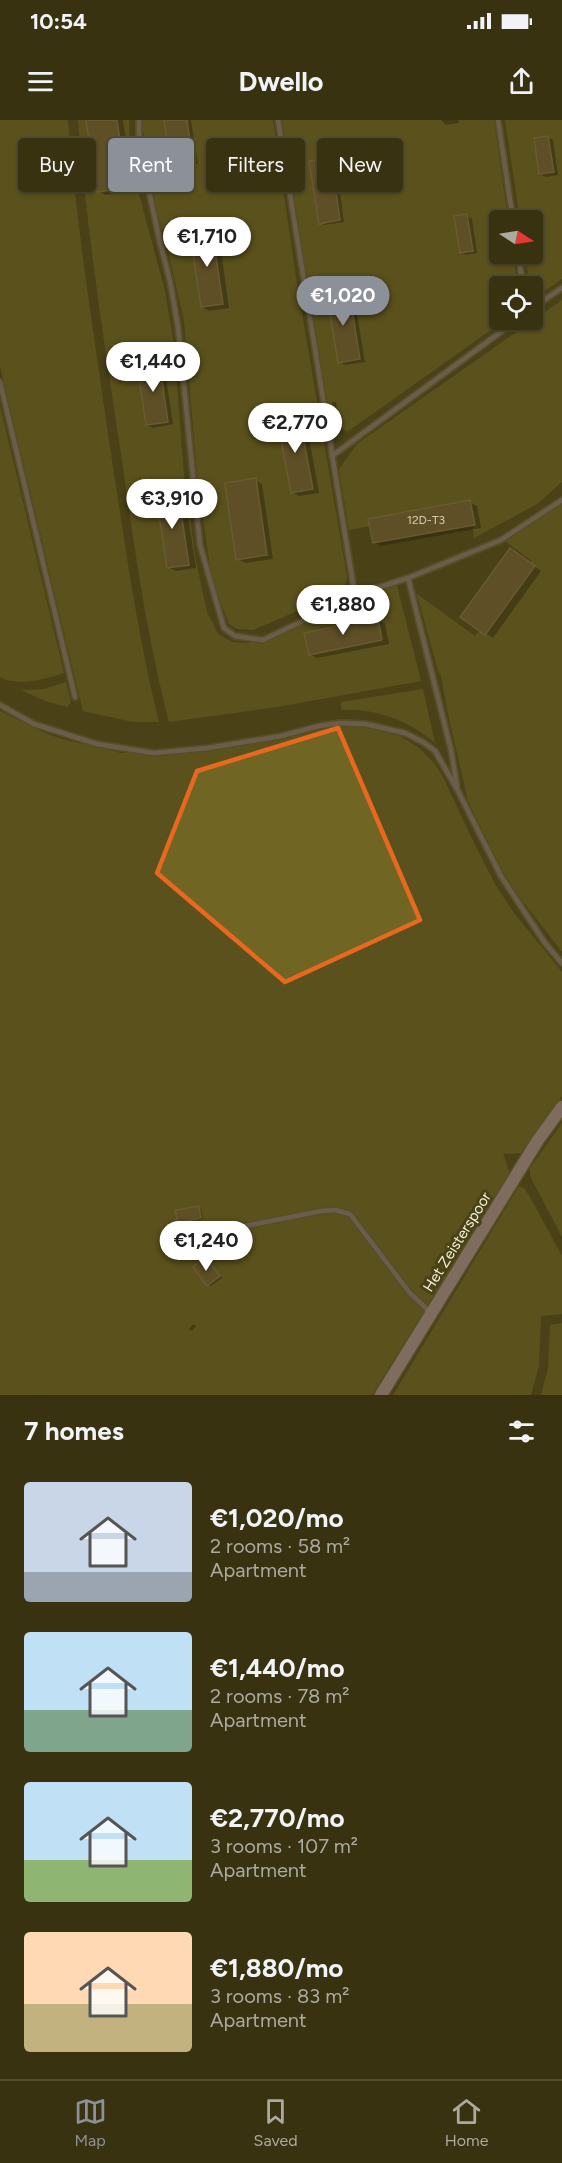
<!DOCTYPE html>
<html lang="en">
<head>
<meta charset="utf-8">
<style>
  body { margin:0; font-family:Figtree,sans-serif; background:#433e1f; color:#f1f3f6; height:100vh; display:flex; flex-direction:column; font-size:22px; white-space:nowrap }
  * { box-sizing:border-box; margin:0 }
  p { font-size:20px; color:#abaa9f }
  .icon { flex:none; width:33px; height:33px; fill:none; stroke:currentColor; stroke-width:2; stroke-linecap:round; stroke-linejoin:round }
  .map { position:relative; height:1275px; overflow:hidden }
  .sheet { display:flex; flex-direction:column; background:#383211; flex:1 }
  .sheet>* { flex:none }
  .banner { position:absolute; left:18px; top:18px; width:526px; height:54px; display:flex; gap:12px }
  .needle { width:39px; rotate:102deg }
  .buttons { position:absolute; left:489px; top:90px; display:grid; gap:12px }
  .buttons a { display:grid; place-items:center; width:54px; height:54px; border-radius:6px; background:#383211; box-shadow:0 2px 4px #0004,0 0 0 2px #524d31; font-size:30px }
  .price { position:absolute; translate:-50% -51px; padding:0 14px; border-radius:21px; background:#fff; color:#222; font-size:20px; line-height:39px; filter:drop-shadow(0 2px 3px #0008) }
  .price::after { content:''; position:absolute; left:50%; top:36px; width:18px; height:14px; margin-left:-9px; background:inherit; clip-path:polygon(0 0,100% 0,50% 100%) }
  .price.active { background:#8c9099; color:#fff }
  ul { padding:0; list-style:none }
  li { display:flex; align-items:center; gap:18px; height:150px; padding:0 24px }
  li span { display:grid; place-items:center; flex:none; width:168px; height:120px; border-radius:6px; color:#555 }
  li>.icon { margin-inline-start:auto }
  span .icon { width:72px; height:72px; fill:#fffc; stroke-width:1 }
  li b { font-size:26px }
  h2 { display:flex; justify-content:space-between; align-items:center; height:72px; padding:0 24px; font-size:26px }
  .pill { padding:0 21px; border-radius:6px; background:#383211; box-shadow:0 2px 4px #0004,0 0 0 2px #524d31; font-size:21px; line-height:54px }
  .pill.active { background:#8c9099; color:#fff }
  .status { display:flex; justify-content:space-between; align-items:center; height:42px; padding:0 30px; background:#383211; direction:ltr }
  .status svg { height:16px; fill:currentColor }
  header { display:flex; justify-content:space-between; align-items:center; height:78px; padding:0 24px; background:#383211; font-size:27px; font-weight:700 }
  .dock { display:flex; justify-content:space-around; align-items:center; height:84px; border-top:2px solid #524d31; background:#383211; font-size:16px; color:#abaa9f }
  .dock a { display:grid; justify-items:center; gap:3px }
  .dock .active { color:#8c9099 }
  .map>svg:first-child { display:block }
  .green { fill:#706523 }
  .shadow { fill:#0007 }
  .building { fill:#765f39; stroke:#8f7851; stroke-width:1.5 }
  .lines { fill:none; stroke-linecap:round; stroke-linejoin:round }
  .lane-casing { stroke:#655e36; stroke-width:8 }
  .secondary-casing { stroke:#655e36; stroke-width:15 }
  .lane { stroke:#927f8b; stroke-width:4.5 }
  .secondary { stroke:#bea1b3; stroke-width:12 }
  .marked { fill:none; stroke:#e96820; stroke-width:4.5; stroke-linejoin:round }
  .labels { text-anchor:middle; stroke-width:6; stroke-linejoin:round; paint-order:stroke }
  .number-label { font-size:12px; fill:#d4ccb0 }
  .street-label { font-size:15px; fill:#f4f0d8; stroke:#4a4217 }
</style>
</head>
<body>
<div class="status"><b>10:54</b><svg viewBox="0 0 49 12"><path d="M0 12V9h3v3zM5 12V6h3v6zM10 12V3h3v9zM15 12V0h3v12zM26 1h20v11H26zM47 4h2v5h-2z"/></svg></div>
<header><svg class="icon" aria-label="menu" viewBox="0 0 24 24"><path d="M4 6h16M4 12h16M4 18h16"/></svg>Dwello<svg class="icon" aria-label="share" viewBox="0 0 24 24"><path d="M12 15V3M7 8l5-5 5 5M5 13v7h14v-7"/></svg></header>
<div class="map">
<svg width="562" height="1275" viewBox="0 0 562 1275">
  <rect width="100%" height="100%" fill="#4a4217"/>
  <path class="green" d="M0 0H68C77 112 95 223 111 334 125 424 137 514 159 602H133L83 591 0 246Z
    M78 0H129L130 24 139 74 165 171 174 225 184 356 196 441 207 492 218 514 232 522 248 523 271 516 396 462 421 561 277 587 169 602C146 514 134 424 121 334 104 223 87 112 78 0Z
    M142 0H273L297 164 347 457 344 471 253 510 237 509 229 504 212 459 198 366 184 201 165 118 149 65Z
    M282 0H494L508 100H500V134H513L517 166H500V200H505L347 312 330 300 307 163Z
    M505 0H562V159L540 174 533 171 532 166H530L525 134H532V100H520Z
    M562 180V362L537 384 474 418 470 387 349 410 339 349 357 324Z
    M0 286 64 553C45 559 19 567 0 557Z
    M562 379V832L515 771 500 747 468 681 448 594 441 556 438 551 417 474 475 516 532 441 502 419Z
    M66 562 71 582 67 587 45 581 21 570 44 569Z
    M423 569 435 623C410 601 375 588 341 590V582Z
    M0 591 45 613 62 619 121 633 180 632 315 608 345 605 372 606 400 616 419 628 435 644 444 659 472 719 495 764 514 793 562 852V976L521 1033 503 1034 510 1053 372 1275H0Z
    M562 1003V1117L530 1056V1048Z
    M519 1066 525 1069 531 1079 562 1136V1194L541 1196 539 1246 531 1275H393Z
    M562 1203V1275H541L548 1248 550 1205Z"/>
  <path class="shadow" d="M88 0H123L134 71 105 75 98 71Z
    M167 0H191L198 44 177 47 172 44Z
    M441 0H458L459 3 446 5Z
    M548 17 553 20 558 55 546 57 540 54Z
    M331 40 336 43 344 102 324 105 319 102Z
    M467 96 472 99 477 133 466 135 461 132Z
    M212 112 219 116 229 188 209 191 202 187Z
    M349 173 354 176 365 242 345 245 339 242Z
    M159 242 164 245 173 304 153 308 147 305Z
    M332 282H336L337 290H334Z
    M299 297 306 301 319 373 299 376 292 372Z
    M255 360 262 364 273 439 245 443 238 439Z
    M178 372 185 376 196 448 176 451 168 447Z
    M470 382 477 386 481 408 381 426 374 422Z
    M517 434 541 451 493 518 462 497Z
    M378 500 385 504 389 524 317 538 310 534Z
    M198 1087 201 1089 203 1099 182 1104 179 1102Z
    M205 1139 222 1158 211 1166 208 1164Z
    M193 1204 196 1206 192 1211 189 1209Z"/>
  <path class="building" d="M86 0H117L127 68 97 72Z
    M164 0H187L193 41 171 45Z
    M548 16 554 52 539 54 534 18Z
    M331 38 340 100 319 104 309 41Z
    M275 42 277 55 269 57 267 43Z
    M467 94 473 131 460 133 454 96Z
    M212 110 223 184 201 187 190 113Z
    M345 171H349L360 239 338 243 327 175Z
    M159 240 168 302 146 305 137 244Z
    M299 295 313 369 291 373 277 299Z
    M256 358 267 435 236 440 225 363Z
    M178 371 189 445 167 448 156 374Z
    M470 380 475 405 373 423 368 399Z
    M510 428 535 446 485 515 460 497Z
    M378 498 382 520 309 535 304 513Z
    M199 1086 201 1098 178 1103 175 1090Z
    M205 1137 220 1156 207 1166 193 1147Z"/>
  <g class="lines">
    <g class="lane-casing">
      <path id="lane" d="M139 0V25L160 122 170 161 178 207 200 425 224 508 235 516 263 520 361 473 408 458 501 420 562 380
        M278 0 355 476
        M498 0 513 100
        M518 134 523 166
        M532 188 562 168
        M0 262 75 577
        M332 336 517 200
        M408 458 451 630 457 666
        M0 585 34 604 97 624 154 633 208 628 281 616 319 606 340 603 365 604 405 613 423 622 435 631 457 669 501 756 545 823 562 843
        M185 1121 210 1113 321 1091 335 1090 350 1094 409 1172 431 1193"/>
    </g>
    <g class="secondary-casing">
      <path id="secondary" d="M381 1275 538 1020 562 987"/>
    </g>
    <use href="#lane" class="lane"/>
    <use href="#secondary" class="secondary"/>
  </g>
  <path d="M0 0H562V1275H0ZM338 608 420 800 285 862 157 753 197 651Z" fill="#4a4217" fill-opacity=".55" fill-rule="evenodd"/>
  <path class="marked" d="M338 608 420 800 285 862 157 753 197 651Z"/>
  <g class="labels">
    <g class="number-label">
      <text x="426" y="404">12D-T3</text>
    </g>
    <g class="street-label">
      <text transform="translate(457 1122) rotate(-58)" y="5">Het Zeisterspoor</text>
    </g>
  </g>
</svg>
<div class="buttons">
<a><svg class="needle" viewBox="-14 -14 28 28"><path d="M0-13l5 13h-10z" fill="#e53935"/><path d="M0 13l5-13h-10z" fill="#abaa9f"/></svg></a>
<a><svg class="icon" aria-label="locate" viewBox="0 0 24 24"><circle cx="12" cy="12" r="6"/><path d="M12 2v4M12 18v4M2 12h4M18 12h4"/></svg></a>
</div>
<b class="price" style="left:207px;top:148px">€1,710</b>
<b class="price active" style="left:343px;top:207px">€1,020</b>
<b class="price" style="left:153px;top:273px">€1,440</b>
<b class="price" style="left:295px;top:334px">€2,770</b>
<b class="price" style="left:172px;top:410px">€3,910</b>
<b class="price" style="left:343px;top:516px">€1,880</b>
<b class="price" style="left:206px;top:1152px">€1,240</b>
<div class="banner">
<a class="pill">Buy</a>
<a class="pill active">Rent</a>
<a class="pill">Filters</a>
<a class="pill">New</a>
</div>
</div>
<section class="sheet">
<h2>7 homes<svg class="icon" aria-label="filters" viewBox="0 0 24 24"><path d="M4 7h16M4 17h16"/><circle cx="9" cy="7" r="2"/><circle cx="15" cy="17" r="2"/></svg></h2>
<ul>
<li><span style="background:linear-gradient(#c9d6e8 75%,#9aa5b1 0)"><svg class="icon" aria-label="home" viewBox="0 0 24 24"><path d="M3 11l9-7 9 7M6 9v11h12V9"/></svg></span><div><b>€1,020/mo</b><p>2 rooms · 58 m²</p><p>Apartment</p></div></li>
<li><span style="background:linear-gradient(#bfe0f5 65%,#7fa58c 0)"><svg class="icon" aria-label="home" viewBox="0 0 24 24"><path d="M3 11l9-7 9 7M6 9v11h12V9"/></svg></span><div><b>€1,440/mo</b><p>2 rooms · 78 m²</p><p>Apartment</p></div></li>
<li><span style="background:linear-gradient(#bfe0f5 65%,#8fb573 0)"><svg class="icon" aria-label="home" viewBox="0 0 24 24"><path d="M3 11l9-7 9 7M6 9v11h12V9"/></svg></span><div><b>€2,770/mo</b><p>3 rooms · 107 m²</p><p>Apartment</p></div></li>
<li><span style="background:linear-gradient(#ffd9b3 60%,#c2b280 0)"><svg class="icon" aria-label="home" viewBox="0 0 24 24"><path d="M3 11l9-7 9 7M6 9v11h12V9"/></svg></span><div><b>€1,880/mo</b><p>3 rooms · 83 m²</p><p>Apartment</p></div></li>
</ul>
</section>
<nav class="dock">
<a class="active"><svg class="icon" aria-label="map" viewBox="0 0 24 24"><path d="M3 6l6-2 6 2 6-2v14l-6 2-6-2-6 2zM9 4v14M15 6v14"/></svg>Map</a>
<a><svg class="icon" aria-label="saved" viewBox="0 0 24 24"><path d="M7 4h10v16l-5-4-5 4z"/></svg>Saved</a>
<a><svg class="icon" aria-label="home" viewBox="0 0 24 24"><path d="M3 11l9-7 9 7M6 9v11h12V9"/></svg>Home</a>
</nav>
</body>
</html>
